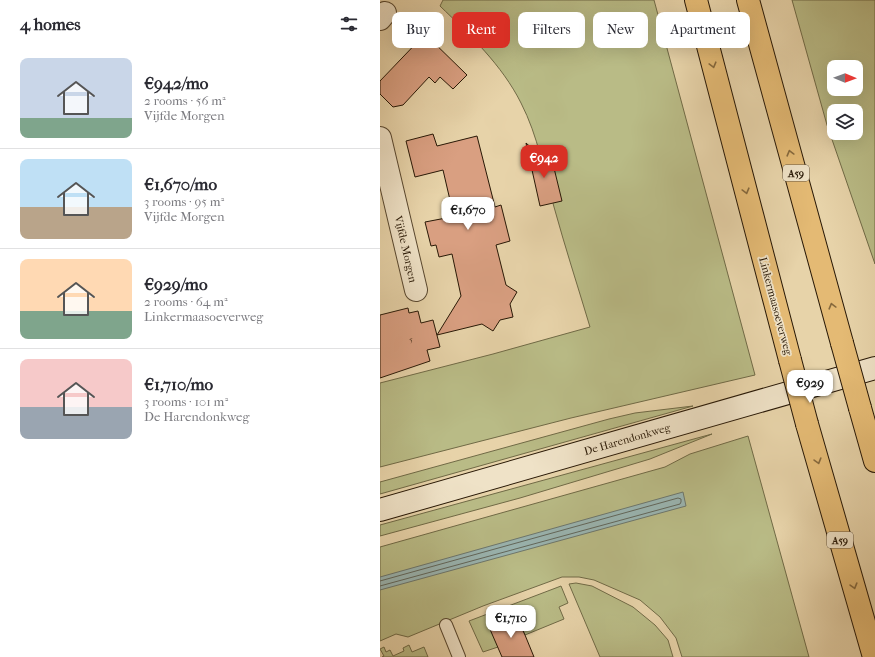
<!DOCTYPE html>
<html lang="en">
<head>
<meta charset="utf-8">
<style>
  body { margin:0; font-family:"IM FELL French Canon",serif; background:#f2f2f3; color:#2b2b33; height:100vh; display:flex; flex-direction:column; font-size:15px; white-space:nowrap }
  * { box-sizing:border-box; margin:0 }
  p { font-size:13px; color:#7c7c81 }
  .icon { flex:none; width:22px; height:22px; fill:none; stroke:currentColor; stroke-width:2; stroke-linecap:round; stroke-linejoin:round }
  .map { position:relative; flex:1; overflow:hidden }
  .sheet { display:flex; flex-direction:column; background:#fff; width:380px }
  .sheet>* { flex:none }
  .top-card { position:absolute; left:12px; top:12px; width:380px; height:36px; display:flex; gap:8px }
  .needle { width:26px; rotate:91deg }
  .buttons { position:absolute; left:447px; top:60px; display:grid; gap:8px }
  .buttons a { display:grid; place-items:center; width:36px; height:36px; border-radius:8px; background:#fff; box-shadow:0 4px 16px #0002; font-size:20px }
  .price { position:absolute; translate:-50% -34px; padding:0 9px; border-radius:8px; background:#fff; color:#222; font-size:13px; line-height:26px; filter:drop-shadow(0 1px 2px #0008) }
  .price::after { content:''; position:absolute; left:50%; top:24px; width:12px; height:9px; margin-left:-6px; background:inherit; clip-path:polygon(0 0,100% 0,50% 100%) }
  .price.active { background:#d93025; color:#fff }
  ul { padding:0; list-style:none }
  li { display:flex; align-items:center; gap:12px; height:100px; padding:0 20px }
  li+li { border-top:1px solid #e1e1e2 }
  li span { display:grid; place-items:center; flex:none; width:112px; height:80px; border-radius:8px; color:#555 }
  li>.icon { margin-inline-start:auto }
  span .icon { width:48px; height:48px; fill:#fffc; stroke-width:1 }
  li b { font-size:17px }
  h2 { display:flex; justify-content:space-between; align-items:center; height:48px; padding:0 20px; font-size:17px }
  .tag { padding:0 14px; border-radius:8px; background:#fff; box-shadow:0 4px 16px #0002; font-size:14px; line-height:36px }
  .tag.active { background:#d93025; color:#fff }
  main { display:flex; flex:1; min-height:0 }
  .map>svg:first-child { display:block }
  .green { fill:#b9bb86; stroke:#706a46; fill-rule:evenodd }
  .water { fill:#9ab6b3; stroke:#6c776e }
  .lines { fill:none; stroke-linecap:round; stroke-linejoin:round }
  .shore { stroke:#61675c; stroke-width:1 }
  .building { fill:#d99f81; stroke:#281806 }
  .service-casing { stroke:#58472f; stroke-width:14 }
  .minor-casing { stroke:#58472f; stroke-width:24 }
  .secondary-casing { stroke:#281806; stroke-width:24 }
  .motorway-casing { stroke:#281806; stroke-width:24 }
  .service { stroke:#efe2c7; stroke-width:12 }
  .minor { stroke:#efe2c7; stroke-width:22 }
  .secondary { stroke:#efe2c7; stroke-width:22 }
  .motorway { stroke:#e4ba74; stroke-width:22 }
  .motorway-bridge-casing { stroke:#281806; stroke-width:24; stroke-linecap:butt }
  .motorway-bridge { stroke:#e4ba74; stroke-width:22 }
  .oneway { stroke:#86693d }
  .labels { text-anchor:middle; stroke-width:3.5; stroke-linejoin:round; paint-order:stroke }
  .number-label { font-size:9px; fill:#543a25 }
  .shield { fill:#efe2c7; stroke:#645540; stroke-width:1 }
  .shield-label { font-size:10px; font-weight:bold; fill:#281806 }
  .street-label { font-size:11px; fill:#281806; stroke:#efe2c7 }
</style>
</head>
<body>
<main>
<section class="sheet">
<h2>4 homes<svg class="icon" aria-label="filters" viewBox="0 0 24 24"><path d="M4 7h16M4 17h16"/><circle cx="9" cy="7" r="2"/><circle cx="15" cy="17" r="2"/></svg></h2>
<ul>
<li><span style="background:linear-gradient(#c9d6e8 75%,#7fa58c 0)"><svg class="icon" aria-label="home" viewBox="0 0 24 24"><path d="M3 11l9-7 9 7M6 9v11h12V9"/></svg></span><div><b>€942/mo</b><p>2 rooms · 56 m²</p><p>Vijfde Morgen</p></div></li>
<li><span style="background:linear-gradient(#bfe0f5 60%,#b9a48a 0)"><svg class="icon" aria-label="home" viewBox="0 0 24 24"><path d="M3 11l9-7 9 7M6 9v11h12V9"/></svg></span><div><b>€1,670/mo</b><p>3 rooms · 95 m²</p><p>Vijfde Morgen</p></div></li>
<li><span style="background:linear-gradient(#ffd9b3 65%,#7fa58c 0)"><svg class="icon" aria-label="home" viewBox="0 0 24 24"><path d="M3 11l9-7 9 7M6 9v11h12V9"/></svg></span><div><b>€929/mo</b><p>2 rooms · 64 m²</p><p>Linkermaasoeverweg</p></div></li>
<li><span style="background:linear-gradient(#f6c9c9 60%,#9aa5b1 0)"><svg class="icon" aria-label="home" viewBox="0 0 24 24"><path d="M3 11l9-7 9 7M6 9v11h12V9"/></svg></span><div><b>€1,710/mo</b><p>3 rooms · 101 m²</p><p>De Harendonkweg</p></div></li>
</ul>
</section>
<div class="map">
<svg width="495" height="657" viewBox="0 0 495 657">
  <rect width="100%" height="100%" fill="#e7d3a9"/>
  <filter id="stains"><feTurbulence type="fractalNoise" baseFrequency=".005" numOctaves="4"/><feColorMatrix values="0 0 0 0 .2 0 0 0 0 .09 0 0 0 0 .02 0 0 0 .5 -.17"/></filter>
  <radialGradient id="worn" r=".72"><stop offset=".6" stop-color="#630" stop-opacity="0"/><stop offset="1" stop-color="#630" stop-opacity=".3"/></radialGradient>
  <path class="green" d="M63 0H274L375 375 191 418 0 467V383L113 354 210 327C198 287 185 247 174 207 164 172 158 136 141 103 122 65 90 35 60 6Z
    M412 0H495V264L447 125ZM454 67H476V89H454ZM454 111H476V133H454Z
    M313 406 0 494V482L229 419 255 413Z
    M332 434 270 459 140 498 0 536V525Z
    M368 436 429 657H302L296 638 280 617 260 600 214 580 199 577H182L103 606 28 637 16 634 0 641V547L285 467 310 454Z
    M196 583 212 586 253 607 275 625 288 640 293 657H220L189 584Z
    M181 586 188 603 179 607 184 619 145 635 136 616 111 627 118 647 103 652 89 621Z
    M29 645 32 652 44 647 48 657H2L4 656 0 649 4 647 6 652 10 650 13 656 24 651 23 648Z"/>
  <path class="water" d="M303 492 306 506 0 590V577Z"/>
  <g class="lines">
    <path class="shore" d="M0 581 298 498 301 499V502L300 504 0 586"/>
  </g>
  <path class="building" d="M45 34 87 75 73 89 60 77 55 83 49 77 23 105 13 107 0 94V81Z
    M53 134 57 146 97 136 115 207 121 205 130 241 116 245 126 285 137 292 130 304 133 317 120 320 113 331 102 324 57 335 81 296 72 254 59 257 56 245 51 246 45 222 66 218 65 215 73 213 63 170 35 177 26 141Z
    M146 143 174 168 182 201 160 206Z
    M28 308 29 313 38 311 41 323 53 320 60 347 47 350 50 361 0 378V315Z
    M136 616 145 635 154 657H122L109 627Z"/>
  <g class="lines">
    <g class="service-casing">
      <path id="service" d="M66 625 79 657"/>
    </g>
    <g class="minor-casing">
      <path id="minor" d="M0 19 5 13
        M0 138 36 290"/>
    </g>
    <g class="secondary-casing">
      <path id="secondary" d="M0 510 495 368"/>
    </g>
    <g class="motorway-casing">
      <path id="motorway" d="M316 0 410 360
        M368 0 462 343
        M480 408 495 461
        M427 424 494 657"/>
    </g>
    <use href="#service" class="service"/>
    <use href="#minor" class="minor"/>
    <use href="#secondary" class="secondary"/>
    <use href="#motorway" class="motorway"/>
    <g class="motorway-bridge-casing">
      <path id="motorway-bridge" d="M462 343 480 408
        M410 360 427 424"/>
    </g>
    <use href="#motorway-bridge" class="motorway-bridge"/>
  </g>
  <defs><path id="oneway-chevron" d="M-2-3.5L2.5 0L-2 3.5" fill="none" stroke-width="1.6" stroke-linecap="round" stroke-linejoin="round"/></defs>
  <g class="oneway">
    <use href="#oneway-chevron" transform="translate(333 65) rotate(75)"/>
    <use href="#oneway-chevron" transform="translate(410 153) rotate(-105)"/>
    <use href="#oneway-chevron" transform="translate(366 191) rotate(75)"/>
    <use href="#oneway-chevron" transform="translate(452 306) rotate(-105)"/>
    <use href="#oneway-chevron" transform="translate(438 461) rotate(74)"/>
    <use href="#oneway-chevron" transform="translate(474 586) rotate(74)"/>
  </g>
  <g class="labels">
    <g class="number-label">
      <text x="31" y="342">5</text>
    </g>
    <g class="shield">
      <rect x="403" y="165" width="26" height="16" rx="3"/>
      <rect x="447" y="532" width="26" height="16" rx="3"/>
    </g>
    <g class="shield-label">
      <text x="416" y="177">A59</text>
      <text x="460" y="544">A59</text>
    </g>
    <g class="street-label">
      <text transform="translate(26 249) rotate(77)" y="4">Vijfde Morgen</text>
      <text transform="translate(396 306) rotate(75)" y="4">Linkermaasoeverweg</text>
      <text transform="translate(247 439) rotate(-16)" y="4">De Harendonkweg</text>
    </g>
  </g>
  <rect width="100%" height="100%" filter="url(#stains)"/>
  <rect width="100%" height="100%" fill="url(#worn)"/>
</svg>
<div class="buttons">
<a><svg class="needle" viewBox="-14 -14 28 28"><path d="M0-13l5 13h-10z" fill="#e53935"/><path d="M0 13l5-13h-10z" fill="#7c7c81"/></svg></a>
<a><svg class="icon" aria-label="layers" viewBox="0 0 24 24"><path d="M12 4l9 5-9 5-9-5zM3 14l9 5 9-5"/></svg></a>
</div>
<b class="price active" style="left:164px;top:179px">€942</b>
<b class="price" style="left:88px;top:231px">€1,670</b>
<b class="price" style="left:430px;top:404px">€929</b>
<b class="price" style="left:131px;top:639px">€1,710</b>
<div class="top-card">
<a class="tag">Buy</a>
<a class="tag active">Rent</a>
<a class="tag">Filters</a>
<a class="tag">New</a>
<a class="tag">Apartment</a>
</div>
</div>
</main>
</body>
</html>
